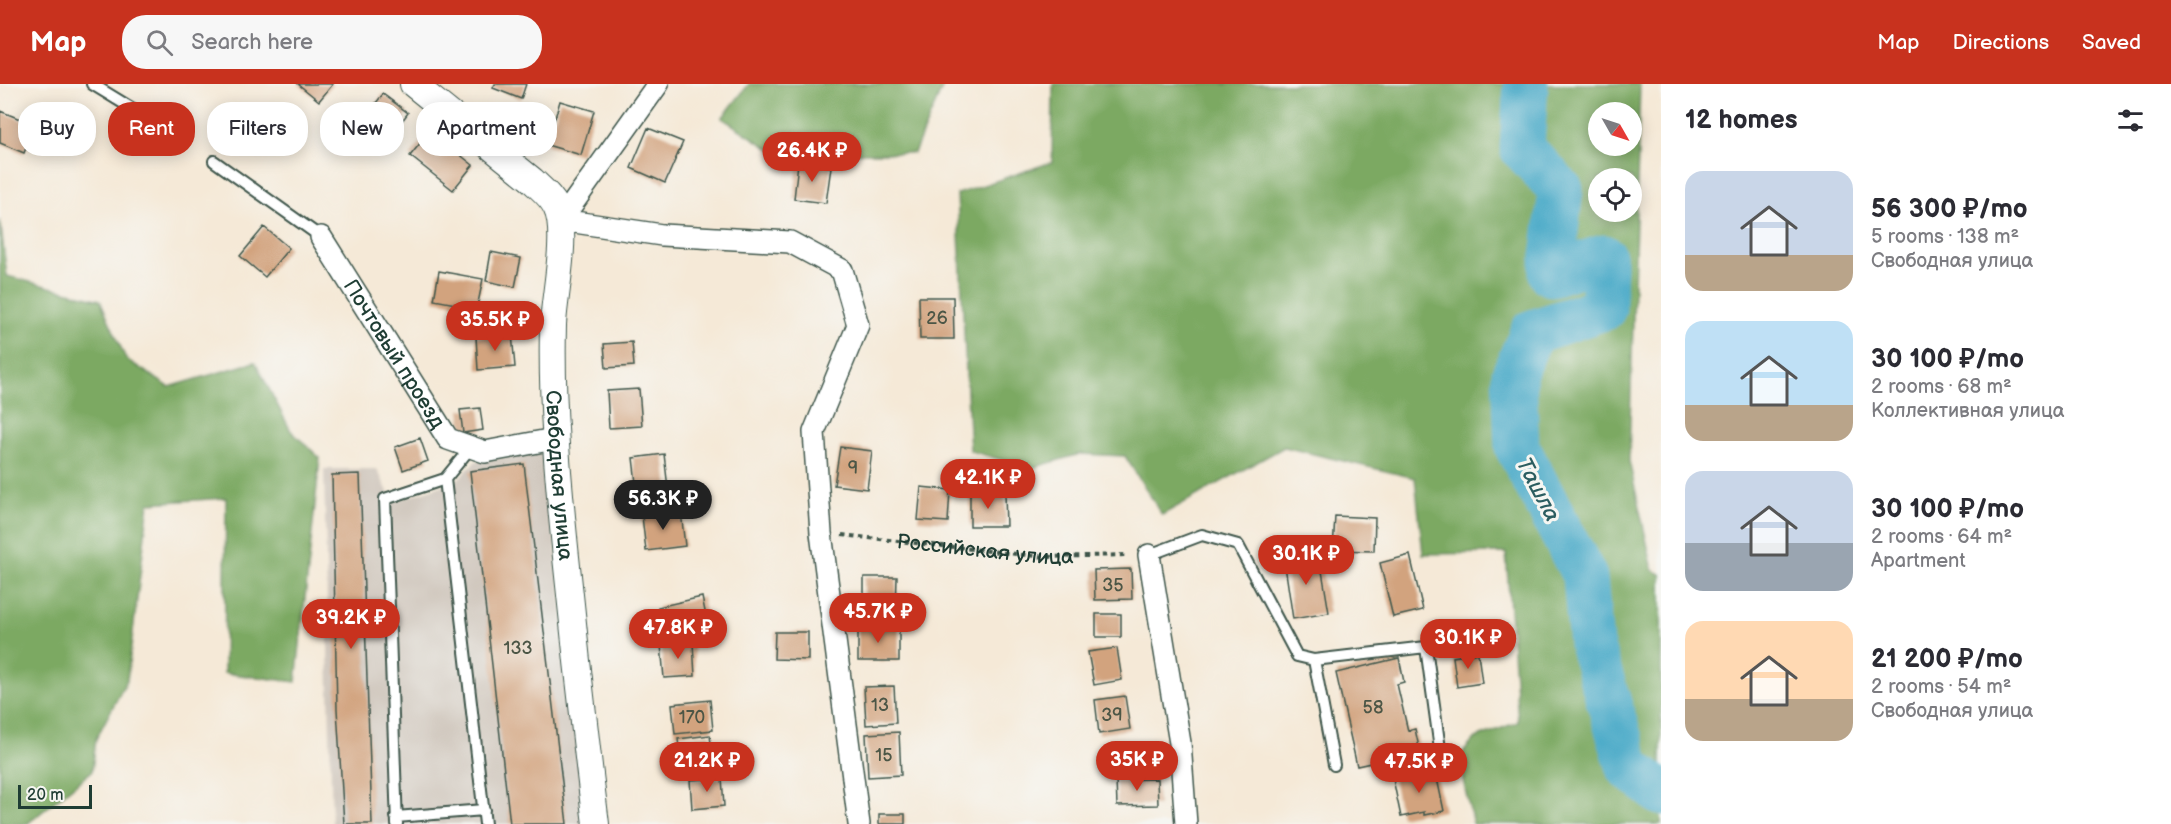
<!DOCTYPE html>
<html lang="en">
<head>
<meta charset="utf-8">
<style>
  body { margin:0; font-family:"Balsamiq Sans",sans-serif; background:#f7f7f7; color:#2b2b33; height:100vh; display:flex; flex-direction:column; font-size:22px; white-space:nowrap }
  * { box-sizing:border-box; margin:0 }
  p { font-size:20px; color:#7c7c81 }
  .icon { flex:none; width:33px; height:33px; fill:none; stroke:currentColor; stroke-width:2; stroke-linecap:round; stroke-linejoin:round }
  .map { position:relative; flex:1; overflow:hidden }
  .drawer { display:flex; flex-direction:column; background:#fff; width:510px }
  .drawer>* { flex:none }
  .guide { position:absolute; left:18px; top:18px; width:570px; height:54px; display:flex; gap:12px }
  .needle { width:39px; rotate:129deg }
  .tools { position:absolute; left:1588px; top:18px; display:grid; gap:12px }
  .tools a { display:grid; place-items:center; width:54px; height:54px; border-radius:50%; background:#fff; box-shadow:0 3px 15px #0003; font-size:30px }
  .scale { position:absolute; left:18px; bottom:15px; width:74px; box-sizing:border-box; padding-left:6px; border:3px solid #1f3d34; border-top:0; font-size:16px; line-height:21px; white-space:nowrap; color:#1f3d34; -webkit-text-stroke:4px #f6f6f2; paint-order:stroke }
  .price { position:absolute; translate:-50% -51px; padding:0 14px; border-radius:21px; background:#c8321e; color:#fff; font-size:20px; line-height:39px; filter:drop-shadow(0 2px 3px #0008) }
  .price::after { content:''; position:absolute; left:50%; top:36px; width:18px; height:14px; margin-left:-9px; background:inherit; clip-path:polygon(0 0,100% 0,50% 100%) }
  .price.selected { background:#222; color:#fff }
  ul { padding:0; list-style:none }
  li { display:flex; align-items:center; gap:18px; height:150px; padding:0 24px }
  li span { display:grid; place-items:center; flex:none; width:168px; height:120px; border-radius:18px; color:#555 }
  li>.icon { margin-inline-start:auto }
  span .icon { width:72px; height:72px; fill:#fffc; stroke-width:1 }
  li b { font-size:26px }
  h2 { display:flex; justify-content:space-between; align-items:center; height:72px; padding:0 24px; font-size:26px }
  .tag { padding:0 21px; border-radius:24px; background:#fff; box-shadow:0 3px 15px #0003; font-size:21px; line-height:54px }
  .tag.selected { background:#c8321e; color:#fff }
  header { display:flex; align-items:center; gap:36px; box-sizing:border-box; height:84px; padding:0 30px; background:#c8321e; color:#fff }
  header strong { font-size:28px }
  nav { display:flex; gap:33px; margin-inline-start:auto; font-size:21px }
  .search { width:420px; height:54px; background:#f7f7f7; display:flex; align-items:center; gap:15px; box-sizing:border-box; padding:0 21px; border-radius:24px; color:#7c7c81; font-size:22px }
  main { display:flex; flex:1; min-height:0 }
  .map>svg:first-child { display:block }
  .industrial { fill:#ccc2b8 }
  .forest { fill:#7ba962; stroke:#4d734b; stroke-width:1.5; fill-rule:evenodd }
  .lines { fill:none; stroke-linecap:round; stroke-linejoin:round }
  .river { stroke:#47a9c7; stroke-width:45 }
  .building { fill:#d2a37e }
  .service-casing { stroke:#3f574c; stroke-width:14 }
  .minor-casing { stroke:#3f574c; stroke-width:24 }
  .tertiary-casing { stroke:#3f574c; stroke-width:28 }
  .path { stroke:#3f574c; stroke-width:4; stroke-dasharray:4.5 4.5; stroke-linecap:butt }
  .service { stroke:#fff; stroke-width:10 }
  .minor { stroke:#fff; stroke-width:21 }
  .tertiary { stroke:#fff; stroke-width:26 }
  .labels { text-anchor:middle; stroke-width:6; stroke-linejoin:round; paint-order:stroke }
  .number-label { font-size:18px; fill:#4c5646 }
  .street-label { font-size:21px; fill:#1f3d34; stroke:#f6f6f2 }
  .water-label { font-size:22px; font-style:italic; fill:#2b5d60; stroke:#f6f6f2 }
</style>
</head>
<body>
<header>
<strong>Map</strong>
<div class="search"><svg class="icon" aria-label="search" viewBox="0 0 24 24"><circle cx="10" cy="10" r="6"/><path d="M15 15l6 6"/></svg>Search here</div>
<nav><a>Map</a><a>Directions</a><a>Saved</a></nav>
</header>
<main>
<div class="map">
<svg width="1661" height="740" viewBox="0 0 1661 740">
  <rect width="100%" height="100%" fill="#f6f6f2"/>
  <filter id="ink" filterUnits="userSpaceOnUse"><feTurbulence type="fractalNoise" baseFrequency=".0167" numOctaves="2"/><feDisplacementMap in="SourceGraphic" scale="12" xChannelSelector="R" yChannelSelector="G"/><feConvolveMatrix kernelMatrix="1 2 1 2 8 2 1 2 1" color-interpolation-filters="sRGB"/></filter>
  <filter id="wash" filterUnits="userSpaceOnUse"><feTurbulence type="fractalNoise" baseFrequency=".008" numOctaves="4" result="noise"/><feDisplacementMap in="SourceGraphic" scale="24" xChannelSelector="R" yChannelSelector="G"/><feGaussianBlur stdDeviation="1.35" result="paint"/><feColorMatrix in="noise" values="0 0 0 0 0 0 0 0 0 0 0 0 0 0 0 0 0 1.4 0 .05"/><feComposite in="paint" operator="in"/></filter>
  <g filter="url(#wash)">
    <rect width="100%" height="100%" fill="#f5e9d7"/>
    <path class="industrial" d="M545 369 588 740H332L324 385H377L393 418 456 397 476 377Z"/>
    <path class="forest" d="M749 0H944L914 69H776L722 34Z
      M1053 0H1640L1629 377 1653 486 1661 490V740H1473L1458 674 1476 654 1518 638 1506 469 1423 470 1415 394 1284 363 1162 431 1125 372 1080 370 1032 384 970 367 957 110 1052 78ZM1632 28V62H1599V28ZM1632 94V128H1599V94Z
      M0 136 7 192 100 216 126 275 169 303 255 278 291 347 320 374 296 598 224 589 226 414 149 419 127 596 96 655 92 687 27 740H0Z"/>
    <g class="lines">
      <path class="river" d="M1526 0 1522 64 1561 106 1551 190 1604 173V224L1532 248 1514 290 1517 363 1585 493 1591 560 1629 684 1661 709"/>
    </g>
    <g id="blocks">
      <path class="building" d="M298 0H333L319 17Z
        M495 0H526L521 15 493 4Z
        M383 10 408 29 390 53 365 33Z
        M560 17 594 27 581 71 547 61Z
        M0 27 35 41 24 69 0 59Z
        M648 44 683 58 665 99 631 84Z
        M430 47 473 81 453 106 410 72Z
        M798 79 831 83 826 119 794 115Z
        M264 143 289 164 265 193 240 172Z
        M491 168 521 174 515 203 486 197Z
        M439 187 483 195 477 224 434 216Z
        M919 213H953L954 255H920Z
        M512 250 515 283 478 286 476 253Z
        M632 258 634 282 606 284 604 260Z
        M639 305 642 342 609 344 607 307Z
        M480 324 483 346 463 349 460 326Z
        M420 354 428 377 403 386 395 363Z
        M840 363 872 367 867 405 834 401Z
        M664 370 668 404 637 407 633 374Z
        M524 380 567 740H510L470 387Z
        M360 390 372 740H344L337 625 332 391Z
        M921 403 950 406 948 438 918 436Z
        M970 409H1005L1006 442H970Z
        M681 428 685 462 646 467 642 432Z
        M1335 432 1375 434 1374 467 1333 466Z
        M1319 469 1329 529 1293 535 1284 475Z
        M1410 471 1423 526 1393 533 1380 479Z
        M1131 485 1132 515 1095 516 1094 486Z
        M864 493H897L896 527H864Z
        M702 513 707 537 663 547 658 523Z
        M1096 530H1121V553H1096Z
        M858 543H899V577H858Z
        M775 548H808V576L774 575Z
        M693 559 695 592 664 594 661 561Z
        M1117 564 1122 596 1094 601 1088 568Z
        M1478 569 1482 599 1457 603 1453 573Z
        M1399 574 1404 598 1397 600 1408 647 1415 645 1420 668 1357 682 1336 589Z
        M894 602 896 639 866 641 864 603Z
        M1125 612 1130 645 1099 650 1095 616Z
        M710 616 713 646 675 650 672 620Z
        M899 648 901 691 868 693 866 650Z
        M710 651 712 668 680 672 678 655Z
        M1153 666 1155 691 1125 693 1123 668Z
        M1435 685 1444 727 1424 731V728L1401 733 1393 695Z
        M722 694 724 722 692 725 690 696Z
        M1157 695 1158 721 1117 722 1116 696Z
        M879 730H905V740H879Z"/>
    </g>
  </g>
  <g filter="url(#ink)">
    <use href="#blocks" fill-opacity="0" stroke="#3f574c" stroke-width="1.5"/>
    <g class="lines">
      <g class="service-casing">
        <path id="service" d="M92 0 151 36
          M214 77 321 153
          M445 395 485 740
          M1149 471 1202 451 1238 461 1297 572 1314 576 1426 563 1440 665
          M1314 576 1334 681
          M396 733 484 726
          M397 740 385 415 445 395 471 363"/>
      </g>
      <g class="minor-casing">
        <g id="minor">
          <path d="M658 0 561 136 662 151 790 158 842 186 858 241 814 348 821 449 859 740"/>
          <path id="s2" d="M321 153 448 355 485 368 554 355"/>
          <path d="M1149 471 1180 659 1186 740"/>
        </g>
      </g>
      <g class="tertiary-casing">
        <g id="tertiary">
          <path id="s3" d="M413 0 532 96C541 105 551 112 556 123 569 148 554 212 553 241 551 319 558 395 566 473 575 562 585 651 596 740"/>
        </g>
      </g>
      <path class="path" id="s1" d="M842 451 1045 473 1127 471"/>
      <use href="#service" class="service"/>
      <use href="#minor" class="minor"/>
      <use href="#tertiary" class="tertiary"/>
    </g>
  </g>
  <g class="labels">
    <g class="number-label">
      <text x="937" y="240">26</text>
      <text x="853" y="390">9</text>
      <text x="1113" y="507">35</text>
      <text x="518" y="570">133</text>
      <text x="880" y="627">13</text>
      <text x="1373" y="629">58</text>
      <text x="1112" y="637">39</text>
      <text x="692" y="639">170</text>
      <text x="884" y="677">15</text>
    </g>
    <g class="street-label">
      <text dy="7" stroke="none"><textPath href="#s2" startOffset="138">Почтовый проезд</textPath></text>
      <text dy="7" stroke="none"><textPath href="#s3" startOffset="459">Свободная улица</textPath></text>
      <text dy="7" stroke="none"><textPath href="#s1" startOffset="144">Российская улица</textPath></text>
    </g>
    <g class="water-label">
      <text transform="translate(1539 405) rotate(62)" y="8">Ташла</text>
    </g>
  </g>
</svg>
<div class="tools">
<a><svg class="needle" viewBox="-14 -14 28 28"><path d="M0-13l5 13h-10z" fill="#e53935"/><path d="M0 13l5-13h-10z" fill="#7c7c81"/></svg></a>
<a><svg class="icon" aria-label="locate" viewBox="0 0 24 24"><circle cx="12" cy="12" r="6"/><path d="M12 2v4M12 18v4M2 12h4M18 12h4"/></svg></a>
</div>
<div class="scale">20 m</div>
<b class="price" style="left:812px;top:99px">26.4K ₽</b>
<b class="price" style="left:495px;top:268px">35.5K ₽</b>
<b class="price" style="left:988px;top:426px">42.1K ₽</b>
<b class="price selected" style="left:663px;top:447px">56.3K ₽</b>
<b class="price" style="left:1306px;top:502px">30.1K ₽</b>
<b class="price" style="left:878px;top:560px">45.7K ₽</b>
<b class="price" style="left:351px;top:566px">39.2K ₽</b>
<b class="price" style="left:678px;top:576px">47.8K ₽</b>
<b class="price" style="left:1468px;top:586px">30.1K ₽</b>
<b class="price" style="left:1137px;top:708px">35K ₽</b>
<b class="price" style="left:707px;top:709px">21.2K ₽</b>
<b class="price" style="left:1419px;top:710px">47.5K ₽</b>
<div class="guide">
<a class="tag">Buy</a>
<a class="tag selected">Rent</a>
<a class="tag">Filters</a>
<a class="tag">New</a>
<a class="tag">Apartment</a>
</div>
</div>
<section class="drawer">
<h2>12 homes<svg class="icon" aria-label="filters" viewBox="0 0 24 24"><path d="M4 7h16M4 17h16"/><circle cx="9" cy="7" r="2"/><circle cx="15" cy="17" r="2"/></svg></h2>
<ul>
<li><span style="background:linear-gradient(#c9d6e8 70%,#b9a48a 0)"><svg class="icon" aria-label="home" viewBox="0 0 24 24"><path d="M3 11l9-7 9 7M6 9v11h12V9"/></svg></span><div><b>56 300 ₽/mo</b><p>5 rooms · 138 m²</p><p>Свободная улица</p></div></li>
<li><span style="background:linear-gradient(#bfe0f5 70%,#b9a48a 0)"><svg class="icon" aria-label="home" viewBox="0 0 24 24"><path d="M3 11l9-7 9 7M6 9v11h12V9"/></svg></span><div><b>30 100 ₽/mo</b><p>2 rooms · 68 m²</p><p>Коллективная улица</p></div></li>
<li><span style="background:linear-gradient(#c9d6e8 60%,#9aa5b1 0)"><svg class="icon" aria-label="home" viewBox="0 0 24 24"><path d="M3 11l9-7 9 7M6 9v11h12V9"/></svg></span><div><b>30 100 ₽/mo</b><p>2 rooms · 64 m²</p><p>Apartment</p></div></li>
<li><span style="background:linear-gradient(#ffd9b3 65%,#b9a48a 0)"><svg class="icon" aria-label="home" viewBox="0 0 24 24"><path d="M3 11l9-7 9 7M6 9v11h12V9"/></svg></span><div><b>21 200 ₽/mo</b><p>2 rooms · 54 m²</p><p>Свободная улица</p></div></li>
</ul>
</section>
</main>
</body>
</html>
